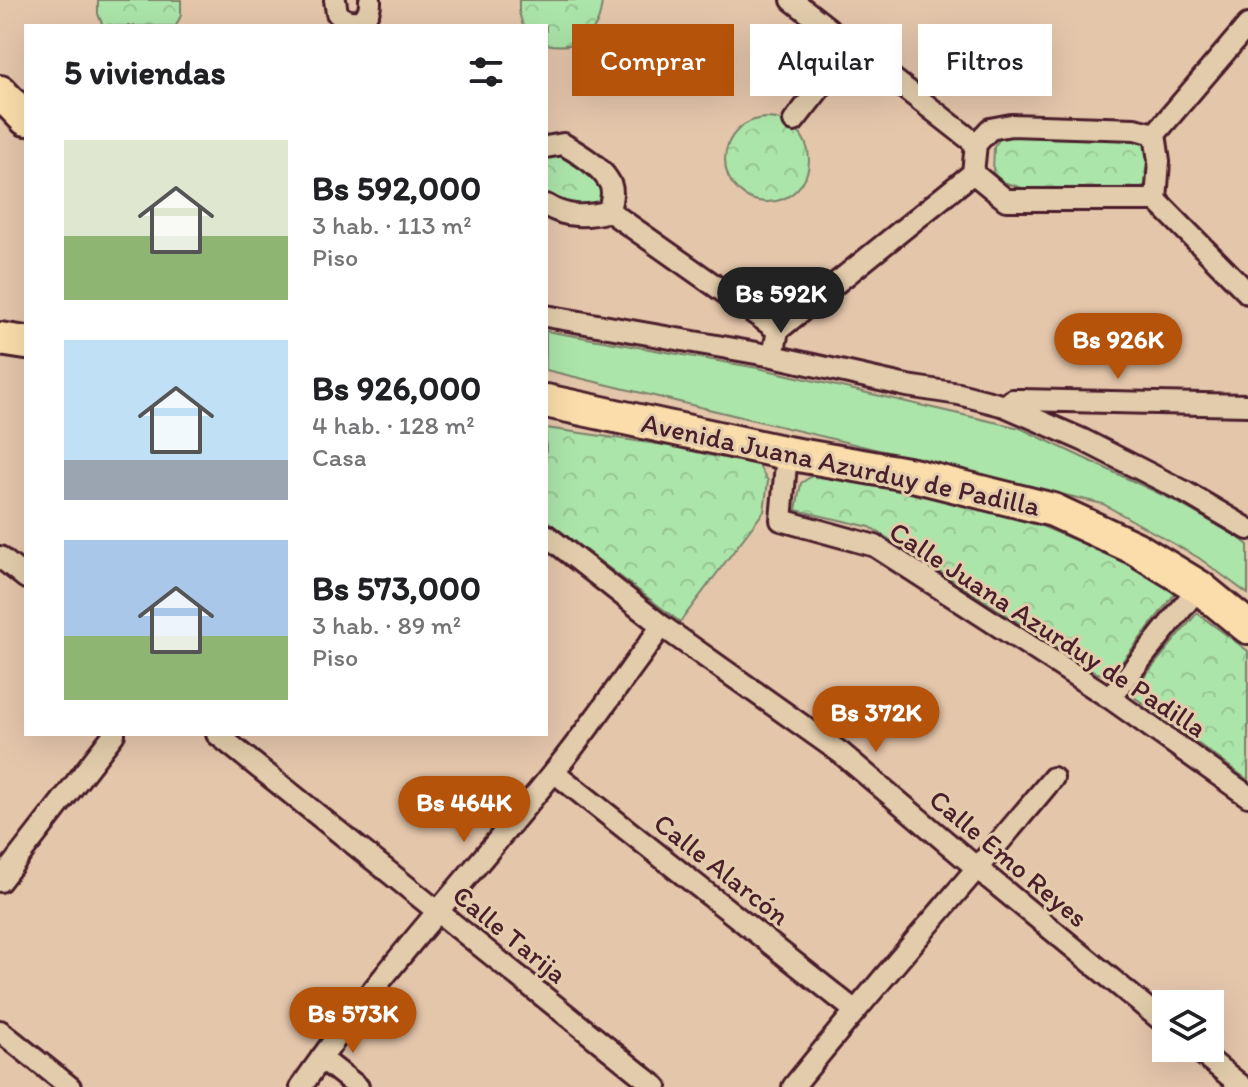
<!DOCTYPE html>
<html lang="es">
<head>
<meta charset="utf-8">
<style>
  body { margin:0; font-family:Itim,sans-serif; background:#f6f6f6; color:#202124; height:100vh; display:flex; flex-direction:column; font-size:30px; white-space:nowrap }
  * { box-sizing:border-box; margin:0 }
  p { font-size:26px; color:#757577 }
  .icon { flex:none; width:44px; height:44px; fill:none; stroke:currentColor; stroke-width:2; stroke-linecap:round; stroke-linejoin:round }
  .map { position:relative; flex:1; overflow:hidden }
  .side { position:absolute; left:24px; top:24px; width:524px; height:712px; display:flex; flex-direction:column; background:#fff; border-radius:0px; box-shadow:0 8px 32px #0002 }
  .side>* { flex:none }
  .hud { position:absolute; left:572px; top:24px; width:556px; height:72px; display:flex; gap:16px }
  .controls { position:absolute; left:1152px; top:990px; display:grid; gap:16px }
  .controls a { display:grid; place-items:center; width:72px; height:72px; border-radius:0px; background:#fff; box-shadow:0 8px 32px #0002; font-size:40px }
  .price { position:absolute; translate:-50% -68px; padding:0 18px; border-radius:28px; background:#b45309; color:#fff; font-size:26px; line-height:52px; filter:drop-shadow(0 2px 4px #0008) }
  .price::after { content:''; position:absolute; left:50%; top:48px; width:24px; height:18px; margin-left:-12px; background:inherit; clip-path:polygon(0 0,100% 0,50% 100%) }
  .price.on { background:#222; color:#fff }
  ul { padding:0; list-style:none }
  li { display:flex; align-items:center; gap:24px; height:200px; padding:0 40px }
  li span { display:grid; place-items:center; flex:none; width:224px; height:160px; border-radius:0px; color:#555 }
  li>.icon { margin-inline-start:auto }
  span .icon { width:96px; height:96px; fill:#fffc; stroke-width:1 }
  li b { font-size:34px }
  h2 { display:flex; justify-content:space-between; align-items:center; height:96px; padding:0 40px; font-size:34px }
  .pill { padding:0 28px; border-radius:0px; background:#fff; box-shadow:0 8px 32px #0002; font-size:28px; line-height:72px }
  .pill.on { background:#b45309; color:#fff }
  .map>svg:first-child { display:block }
  .grass { fill:#ace5a9; stroke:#7b826a; stroke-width:2 }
  .park { fill:url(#park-crowns); stroke:#7b826a; stroke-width:2 }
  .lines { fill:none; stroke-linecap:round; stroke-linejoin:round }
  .street-casing { stroke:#4a1f2b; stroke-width:26 }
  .primary-casing { stroke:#4a1f2b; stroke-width:38 }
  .street { stroke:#e2ccab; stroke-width:20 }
  .primary { stroke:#fbddab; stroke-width:32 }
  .labels { text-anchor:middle; stroke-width:6; stroke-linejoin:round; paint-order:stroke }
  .street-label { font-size:28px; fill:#4a1f2b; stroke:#e2ccab }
</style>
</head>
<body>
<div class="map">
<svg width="1248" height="1087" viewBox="0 0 1248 1087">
  <defs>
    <pattern id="park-crowns" width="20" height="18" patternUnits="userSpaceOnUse" patternTransform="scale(2)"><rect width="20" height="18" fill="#ace5a9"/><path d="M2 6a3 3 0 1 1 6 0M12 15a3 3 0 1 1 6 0" fill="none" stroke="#96c492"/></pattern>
  </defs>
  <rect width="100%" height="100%" fill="#e4c6ab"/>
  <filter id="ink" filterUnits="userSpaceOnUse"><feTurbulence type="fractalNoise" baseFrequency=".0125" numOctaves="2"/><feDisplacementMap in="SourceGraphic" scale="16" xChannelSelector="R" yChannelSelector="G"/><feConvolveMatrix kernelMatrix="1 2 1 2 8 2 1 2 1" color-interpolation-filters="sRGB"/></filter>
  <g filter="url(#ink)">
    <path class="grass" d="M546 331 758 368 1020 428 1175 501 1239 538 1248 545V594L1199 558 1103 504 546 370Z"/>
    <path class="park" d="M98 0H181V15L176 26H103L98 14Z
      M519 0H602C600 34 580 51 546 44V26H523L519 12Z
      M725 160a42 42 0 1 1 84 0a42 42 0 1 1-84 0Z
      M1003 134 1137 137 1147 147 1149 161 1147 183 1139 190 1022 188 1003 182 993 173 994 147Z
      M560 153 577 159 605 188 595 207C579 209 558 205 546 194V156Z
      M546 428 754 458 768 481 764 511 680 622 546 520Z
      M823 469 953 497 1039 525 1125 561 1176 592 1111 676 1097 673 870 527 796 510 801 483Z
      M1197 613 1248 651V780L1130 694Z"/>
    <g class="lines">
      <g class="street-casing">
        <path id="street" d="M335 0 337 13C351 28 371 22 370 0
          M792 0 976 144
          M794 121 852 47
          M1011 125 1135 129 1155 134 1159 161 1156 200H1006L973 173 976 144 990 129Z
          M1155 134 1248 25
          M546 147 563 144C578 153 599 165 608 180 615 190 611 200 609 211
          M1156 200 1248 293
          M546 205C566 218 587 217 609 211
          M609 211 778 330
          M546 316 773 356 907 386 959 394 1005 406 1083 440 1185 492 1248 529
          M773 356 778 330 973 173
          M1005 406 1012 400H1020L1248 405
          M787 453 781 520 875 546 1110 698 1248 796
          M546 535 662 626 841 753 978 869 1166 1024
          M0 557 26 578
          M1110 698 1199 587
          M217 734 656 1087
          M554 772 854 1010
          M0 881 114 734
          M0 1031 70 1087
          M1195 1048 1243 1087
          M321 1058 358 1087
          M301 1087C377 976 469 878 553 773 591 726 626 675 662 626
          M793 1087C877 982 967 882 1053 778"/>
      </g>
      <g class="primary-casing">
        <path id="primary" d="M0 92 26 119
          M0 339 26 343
          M546 401 787 453 913 475 1053 510 1135 548 1199 587 1248 627"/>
      </g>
      <use href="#street" class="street"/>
      <use href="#primary" class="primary"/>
    </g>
  </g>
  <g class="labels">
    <g class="street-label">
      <text transform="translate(841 464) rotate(12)" y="10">Avenida Juana Azurduy de Padilla</text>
      <text transform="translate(1048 629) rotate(33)" y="10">Calle Juana Azurduy de Padilla</text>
      <text transform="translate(1009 858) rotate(40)" y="10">Calle Emo Reyes</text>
      <text transform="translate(722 869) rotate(38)" y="10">Calle Alarcón</text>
      <text transform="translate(510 934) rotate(39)" y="10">Calle Tarija</text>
    </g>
  </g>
</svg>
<div class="controls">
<a><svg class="icon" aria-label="layers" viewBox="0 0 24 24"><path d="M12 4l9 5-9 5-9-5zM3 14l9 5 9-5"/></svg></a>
</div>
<b class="price on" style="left:781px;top:335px">Bs 592K</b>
<b class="price" style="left:1118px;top:381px">Bs 926K</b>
<b class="price" style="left:876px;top:754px">Bs 372K</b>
<b class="price" style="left:464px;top:844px">Bs 464K</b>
<b class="price" style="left:353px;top:1055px">Bs 573K</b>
<div class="hud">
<a class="pill on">Comprar</a>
<a class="pill">Alquilar</a>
<a class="pill">Filtros</a>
</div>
<section class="side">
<h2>5 viviendas<svg class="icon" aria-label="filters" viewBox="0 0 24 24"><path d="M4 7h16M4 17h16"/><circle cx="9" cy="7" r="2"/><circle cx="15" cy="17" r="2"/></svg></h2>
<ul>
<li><span style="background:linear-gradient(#dfe7d0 60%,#8fb573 0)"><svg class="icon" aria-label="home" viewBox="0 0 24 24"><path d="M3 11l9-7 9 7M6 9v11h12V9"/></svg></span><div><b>Bs 592,000</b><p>3 hab. · 113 m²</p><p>Piso</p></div></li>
<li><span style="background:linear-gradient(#bfe0f5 75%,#9aa5b1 0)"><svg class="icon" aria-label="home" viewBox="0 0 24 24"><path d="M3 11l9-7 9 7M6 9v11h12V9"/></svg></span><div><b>Bs 926,000</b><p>4 hab. · 128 m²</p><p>Casa</p></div></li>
<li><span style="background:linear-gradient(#a9c7e8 60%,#8fb573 0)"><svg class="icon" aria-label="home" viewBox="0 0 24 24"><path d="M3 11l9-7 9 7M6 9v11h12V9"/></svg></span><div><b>Bs 573,000</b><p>3 hab. · 89 m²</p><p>Piso</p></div></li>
</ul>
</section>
</div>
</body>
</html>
